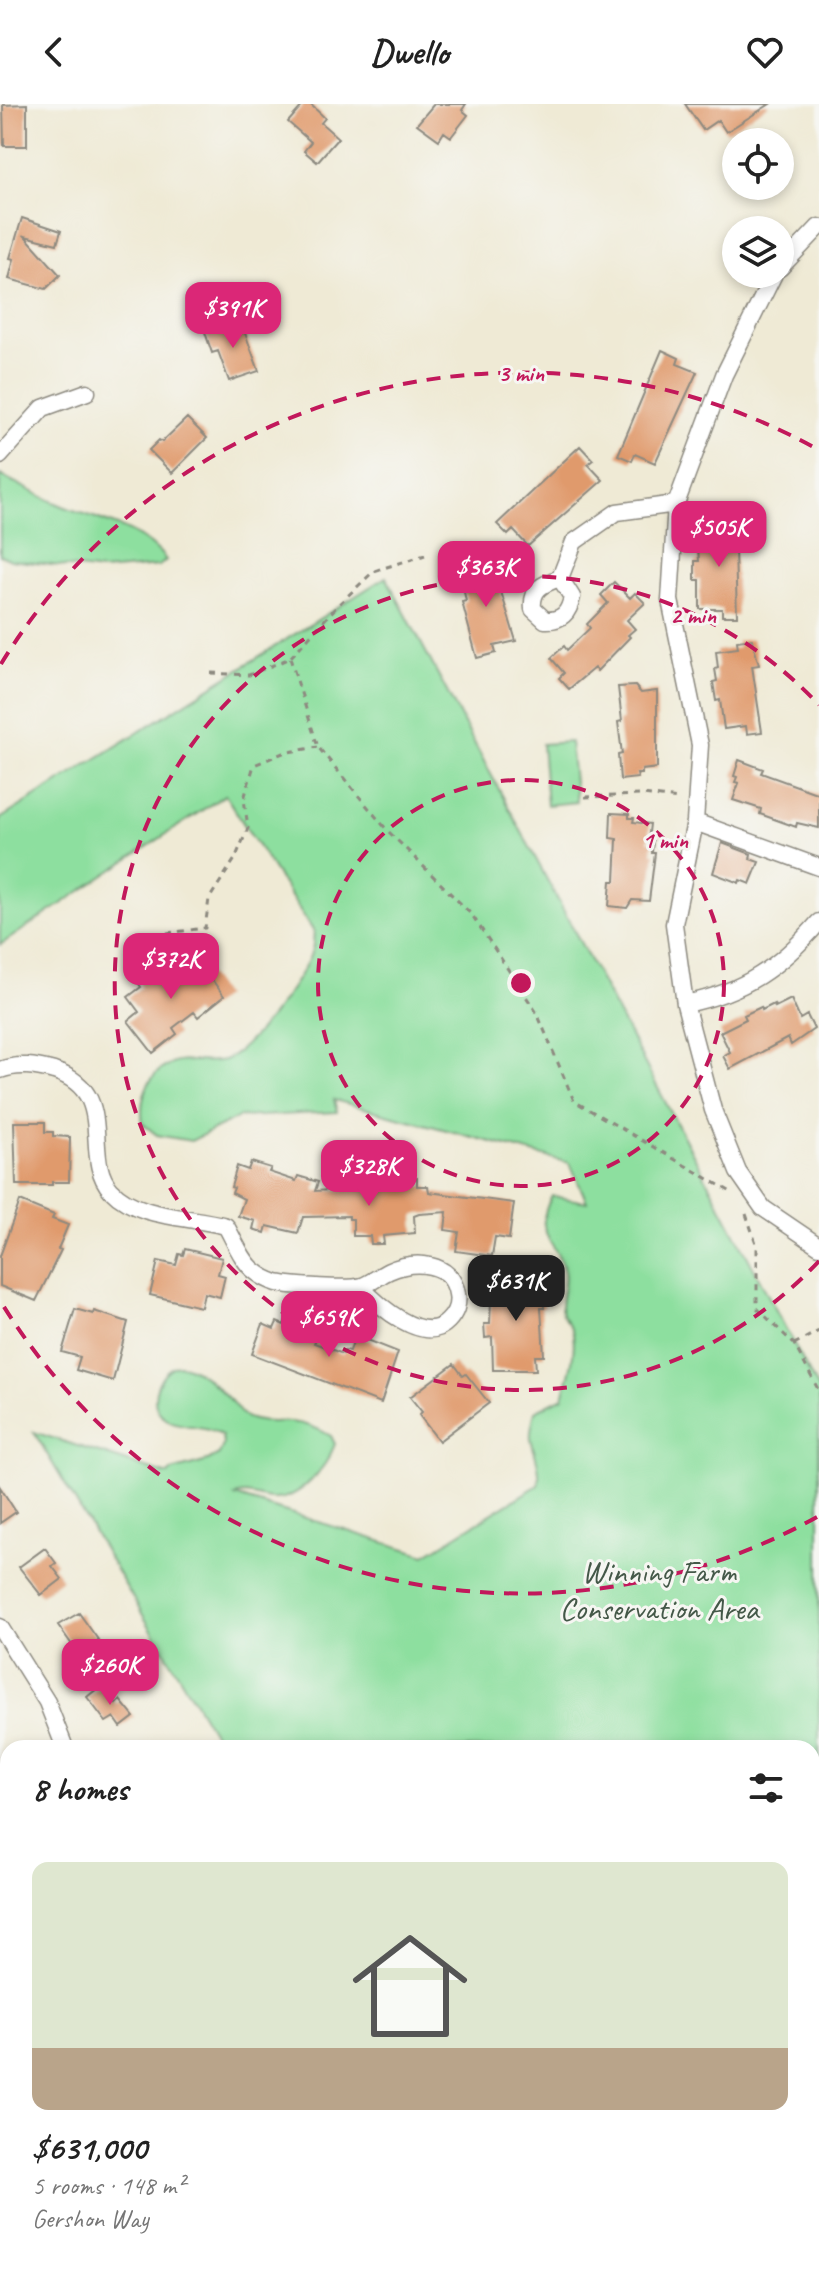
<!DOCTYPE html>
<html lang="en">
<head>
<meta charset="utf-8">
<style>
  body { margin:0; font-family:Caveat,sans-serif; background:#f2f2f2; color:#222; height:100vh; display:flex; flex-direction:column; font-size:30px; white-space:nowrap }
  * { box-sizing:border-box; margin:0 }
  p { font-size:26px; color:#767676 }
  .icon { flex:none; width:44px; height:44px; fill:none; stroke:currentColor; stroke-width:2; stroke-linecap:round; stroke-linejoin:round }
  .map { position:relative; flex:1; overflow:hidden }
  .sheet { position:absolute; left:0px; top:1636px; width:820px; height:536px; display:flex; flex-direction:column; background:#fff; border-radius:24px 24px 0 0; box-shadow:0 4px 12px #0003 }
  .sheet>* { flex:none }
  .controls { position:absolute; left:722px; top:24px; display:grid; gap:16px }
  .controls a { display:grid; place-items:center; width:72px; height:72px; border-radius:50%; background:#fff; box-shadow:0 4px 12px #0003; font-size:40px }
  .price { position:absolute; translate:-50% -68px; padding:0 18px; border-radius:16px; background:#db2777; color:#fff; font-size:26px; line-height:52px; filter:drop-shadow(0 2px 4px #0008) }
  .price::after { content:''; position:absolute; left:50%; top:48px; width:24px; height:18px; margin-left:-12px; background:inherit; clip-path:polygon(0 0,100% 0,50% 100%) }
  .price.selected { background:#222; color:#fff }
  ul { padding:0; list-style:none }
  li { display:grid; align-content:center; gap:16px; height:424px; padding:0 32px }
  li span { display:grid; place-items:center; height:248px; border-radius:16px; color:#555 }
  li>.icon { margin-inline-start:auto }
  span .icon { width:144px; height:144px; fill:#fffc; stroke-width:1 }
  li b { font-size:34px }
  h2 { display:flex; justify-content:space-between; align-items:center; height:96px; padding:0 32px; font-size:34px }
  header { display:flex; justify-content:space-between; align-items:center; height:104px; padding:0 32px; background:#fff; font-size:36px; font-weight:800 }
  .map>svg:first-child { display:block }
  .green { fill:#8ddf9f; stroke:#5c8565; stroke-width:2 }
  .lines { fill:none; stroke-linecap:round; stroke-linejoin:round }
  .stream { stroke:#64bae0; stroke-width:5 }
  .building { fill:#e09a6c }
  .street-casing { stroke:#8d8a80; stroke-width:19 }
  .path { stroke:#8d8a80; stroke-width:3; stroke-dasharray:6 6; stroke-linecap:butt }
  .street { stroke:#fff; stroke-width:16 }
  .ring { fill:none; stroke:#c2185b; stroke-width:4; stroke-dasharray:14 10 }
  .labels { text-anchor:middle; stroke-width:6; stroke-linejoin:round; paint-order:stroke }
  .park-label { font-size:32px; fill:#445848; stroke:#f6f6f2 }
  .centre { fill:#c2185b; stroke:#f6f6f2; stroke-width:4 }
  .ring-label { font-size:24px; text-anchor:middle; font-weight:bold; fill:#c2185b; stroke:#f6f6f2; stroke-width:6; stroke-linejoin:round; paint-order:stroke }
</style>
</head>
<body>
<header><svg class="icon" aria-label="back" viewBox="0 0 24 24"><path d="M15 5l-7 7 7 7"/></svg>Dwello<svg class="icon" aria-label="heart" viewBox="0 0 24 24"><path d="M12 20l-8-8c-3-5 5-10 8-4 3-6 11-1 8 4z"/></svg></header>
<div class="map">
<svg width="819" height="2172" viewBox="0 0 819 2172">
  <rect width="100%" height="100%" fill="#f6f6f2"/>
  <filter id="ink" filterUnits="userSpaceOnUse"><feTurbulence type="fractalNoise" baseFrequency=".0125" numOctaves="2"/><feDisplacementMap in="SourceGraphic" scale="16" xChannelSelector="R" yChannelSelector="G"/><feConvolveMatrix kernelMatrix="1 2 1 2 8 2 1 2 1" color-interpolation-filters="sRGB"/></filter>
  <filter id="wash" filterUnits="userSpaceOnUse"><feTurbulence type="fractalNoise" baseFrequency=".006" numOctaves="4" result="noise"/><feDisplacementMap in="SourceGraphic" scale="32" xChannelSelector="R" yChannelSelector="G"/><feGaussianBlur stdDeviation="1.8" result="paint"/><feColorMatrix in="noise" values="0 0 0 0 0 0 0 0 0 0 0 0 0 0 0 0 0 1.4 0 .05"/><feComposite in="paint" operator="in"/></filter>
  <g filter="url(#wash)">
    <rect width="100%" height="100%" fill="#efead5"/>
    <path class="green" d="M0 371C19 380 37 391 56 399 93 416 141 422 166 456L159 462 102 467 11 456 0 451Z
      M386 473 819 1287V2000H812V1644H222L34 1328 168 1371 172 1367 208 1357 219 1351 223 1341 222 1332C204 1317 176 1328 160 1309 147 1295 162 1261 180 1261 197 1262 219 1285 230 1296 236 1302 240 1311 247 1314 262 1320 276 1317 290 1318 305 1319 318 1324 331 1332L335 1340C326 1364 300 1397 271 1395 258 1394 247 1387 235 1392L425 1451 538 1381C542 1366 534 1349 531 1334 530 1326 533 1316 535 1307L563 1293C568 1275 578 1244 572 1226 570 1220 564 1216 562 1210 558 1197 567 1180 564 1167 556 1134 531 1131 552 1092L587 1098 570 1059 334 996 337 1008 239 1013 191 1037 157 1031 143 1020C139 995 147 968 174 959 190 954 208 960 224 956 247 950 306 870 312 846 314 841 313 834 314 828L225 691 0 841V715Z
      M570 638 576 698 547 701 542 640Z"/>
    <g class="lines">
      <path class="stream" d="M812 1949 819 1947"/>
    </g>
    <g id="blocks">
      <path class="building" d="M27 0V42H4L3 1Z
        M304 0H310L325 14 321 19 338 34 317 58 304 47 311 38 288 18Z
        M434 0H466L462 6 468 11 451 33 444 28 439 36 417 20Z
        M685 0H770L726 28 718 16 703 26Z
        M22 114 61 127 57 140 25 132 60 171 46 185 9 175 14 155 10 154Z
        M240 216 259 267 229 277 218 247 212 249 205 228Z
        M662 246 679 254 677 260 697 268 655 359 635 350 632 357 618 351Z
        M187 314 207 334 172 369 149 346 159 336 162 338Z
        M580 342 593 356 588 360 603 376 528 442 513 426 508 431 497 420Z
        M723 419H739V433H742V446H735L737 512H722V505H700V476H695V457H699L698 444H702V426H723Z
        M477 459 479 466 500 461 504 480 499 481 516 537 494 542 496 549 477 554 462 498 466 497 462 479 467 478 463 462Z
        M614 478 630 494 635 489 645 499 627 516 635 525 628 531 630 533 597 567 594 564 569 585 559 574 564 569 551 554 564 542 567 546 590 524 587 520 608 499 601 491Z
        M752 535 759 561 752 562 762 628 747 630 746 622 724 625 720 596 716 597 713 578 717 577 715 565 718 564 716 547 738 544 737 537Z
        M635 582 641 589 657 587V664L642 666V670H637L638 674 620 676 618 651 622 650 618 618 622 617 618 583Z
        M739 656 763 665 761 669 819 690V724L797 719 796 723 760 710 761 705 733 696 739 679 735 678 737 673 734 672Z
        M611 709 629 710V714H634L633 718 650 720 648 737H653L652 749H655L649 797 632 796 627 804 609 802 611 777H615L617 735 610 734Z
        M722 739 751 750 750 755 759 758 750 780 740 776 739 779 713 769Z
        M178 854 191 869 201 861 224 892 198 913 194 908 173 924 177 930 153 949 128 917 139 908 128 893 141 883 139 880 152 870 149 867 160 858 165 864Z
        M791 895 800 915 807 911 814 925 791 941 788 934 730 965 723 952 730 948 720 928 746 915 744 911 761 903 762 906 774 900 775 903Z
        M14 1018H45V1028H53V1032L70 1033 69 1078H52V1081H16Z
        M251 1058 271 1064 269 1068 296 1077 298 1072 318 1078 315 1087 348 1085 347 1078 368 1077V1081L396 1080V1075L417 1074V1082H428L429 1088 514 1099 509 1135 495 1133 492 1152 456 1147 459 1128 445 1126 447 1108 419 1110 414 1112 415 1129 383 1132 384 1140H371L370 1132H353V1115H349V1112L303 1113 298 1129 267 1122 265 1129 253 1125 255 1117 238 1112 244 1095 232 1089 234 1084 231 1083 237 1062 248 1066Z
        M20 1097 54 1111 52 1115 68 1121 58 1145 61 1146 36 1197 0 1182V1152Z
        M185 1145 222 1154 218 1170 225 1172 220 1193 204 1189 201 1203 150 1191 158 1157 176 1161 179 1150 183 1151Z
        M523 1172V1174H533V1183H543L544 1204H541L544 1252H535L536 1266H493L492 1233 485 1234 484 1220H490L492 1173Z
        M75 1205 93 1210 94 1207 128 1218 113 1277 76 1266 80 1253 62 1248Z
        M287 1213 312 1222 309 1230 317 1233 314 1239 343 1250 345 1246 350 1247 355 1231 398 1248 381 1299 252 1250 263 1220 274 1225 277 1218 284 1221Z
        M454 1260 463 1272 466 1270 489 1299 439 1337 419 1311 422 1308 410 1293Z
        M0 1383 16 1408 0 1419Z
        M45 1444 56 1459 52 1462 62 1475 41 1491 19 1463Z
        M79 1509 99 1537 80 1552 58 1521Z
        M102 1581 116 1600 120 1596 134 1613 121 1623 114 1613 106 1618 87 1593Z"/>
    </g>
  </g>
  <g filter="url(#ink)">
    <use href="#blocks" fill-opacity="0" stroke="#8d8a80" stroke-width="2"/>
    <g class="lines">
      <g class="street-casing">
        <path id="street" d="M780 164 819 123
          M774 170 724 271 676 400 670 496 700 641 695 718 674 820 685 900 713 1006 738 1068 763 1104 819 1142
          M0 352 43 304 87 288
          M560 474C542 480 531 485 533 505L545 516C562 517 569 509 572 493L560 474 574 438 617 408 676 400
          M695 718 819 763
          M685 900C744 888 780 863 819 818
          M0 966C18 959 36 962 54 967 120 988 80 1053 111 1086 138 1115 190 1112 226 1122 234 1136 243 1159 256 1168 261 1172 271 1177 277 1179 291 1182 350 1186 362 1182 371 1179 380 1171 389 1167 414 1156 452 1157 457 1190 459 1200 455 1210 448 1217 424 1243 377 1200 361 1183
          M0 1523 47 1598 65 1644
          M0 1726 8 1721
          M76 2164V2172
          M395 2164 403 2172"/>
      </g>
      <path class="path" d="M290 554 318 643 387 726 472 811 537 909 574 997 731 1088
        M211 569 249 571 290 554 338 501 374 467 425 451
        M585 693 642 691 680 695
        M167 829 205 824 209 795 235 755 248 724 244 695 254 661 283 649 318 643
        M746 1110 757 1142V1204L794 1240 819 1287
        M794 1240 819 1227
        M812 1656 819 1649
        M812 2005 819 2004"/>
      <use href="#street" class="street"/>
    </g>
  </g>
  <g class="ring">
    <circle cx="521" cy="879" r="203"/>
    <path d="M819 1157A407 407 0 1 1 819 601"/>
    <path d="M817 1413A610 610 0 0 1 1 1198M1 560A610 610 0 0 1 817 345"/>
  </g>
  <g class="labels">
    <g class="park-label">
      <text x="659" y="1478">Winning Farm<tspan x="659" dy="37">Conservation Area</tspan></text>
    </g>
  </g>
  <circle cx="521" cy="879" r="12" class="centre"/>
  <g class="ring-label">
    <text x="521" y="277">3 min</text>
    <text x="693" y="519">2 min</text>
    <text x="665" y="744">1 min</text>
  </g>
</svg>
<div class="controls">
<a><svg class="icon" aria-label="locate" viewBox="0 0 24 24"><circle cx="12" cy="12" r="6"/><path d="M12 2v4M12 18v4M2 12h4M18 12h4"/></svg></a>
<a><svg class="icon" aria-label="layers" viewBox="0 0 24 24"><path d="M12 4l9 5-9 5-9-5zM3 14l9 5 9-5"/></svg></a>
</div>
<b class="price" style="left:233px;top:246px">$391K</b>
<b class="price" style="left:719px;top:465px">$505K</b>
<b class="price" style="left:486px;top:505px">$363K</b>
<b class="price" style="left:171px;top:897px">$372K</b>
<b class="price" style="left:369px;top:1104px">$328K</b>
<b class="price selected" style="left:516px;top:1219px">$631K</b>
<b class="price" style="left:329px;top:1255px">$659K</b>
<b class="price" style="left:110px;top:1603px">$260K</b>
<section class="sheet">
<h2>8 homes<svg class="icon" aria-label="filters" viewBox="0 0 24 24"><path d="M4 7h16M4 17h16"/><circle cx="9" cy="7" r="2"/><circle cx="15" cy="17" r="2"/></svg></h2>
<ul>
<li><span style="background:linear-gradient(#dfe7d0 75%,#b9a48a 0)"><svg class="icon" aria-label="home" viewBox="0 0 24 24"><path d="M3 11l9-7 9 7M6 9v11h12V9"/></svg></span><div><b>$631,000</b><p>5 rooms · 148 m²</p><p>Gershon Way</p></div></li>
</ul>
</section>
</div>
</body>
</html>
